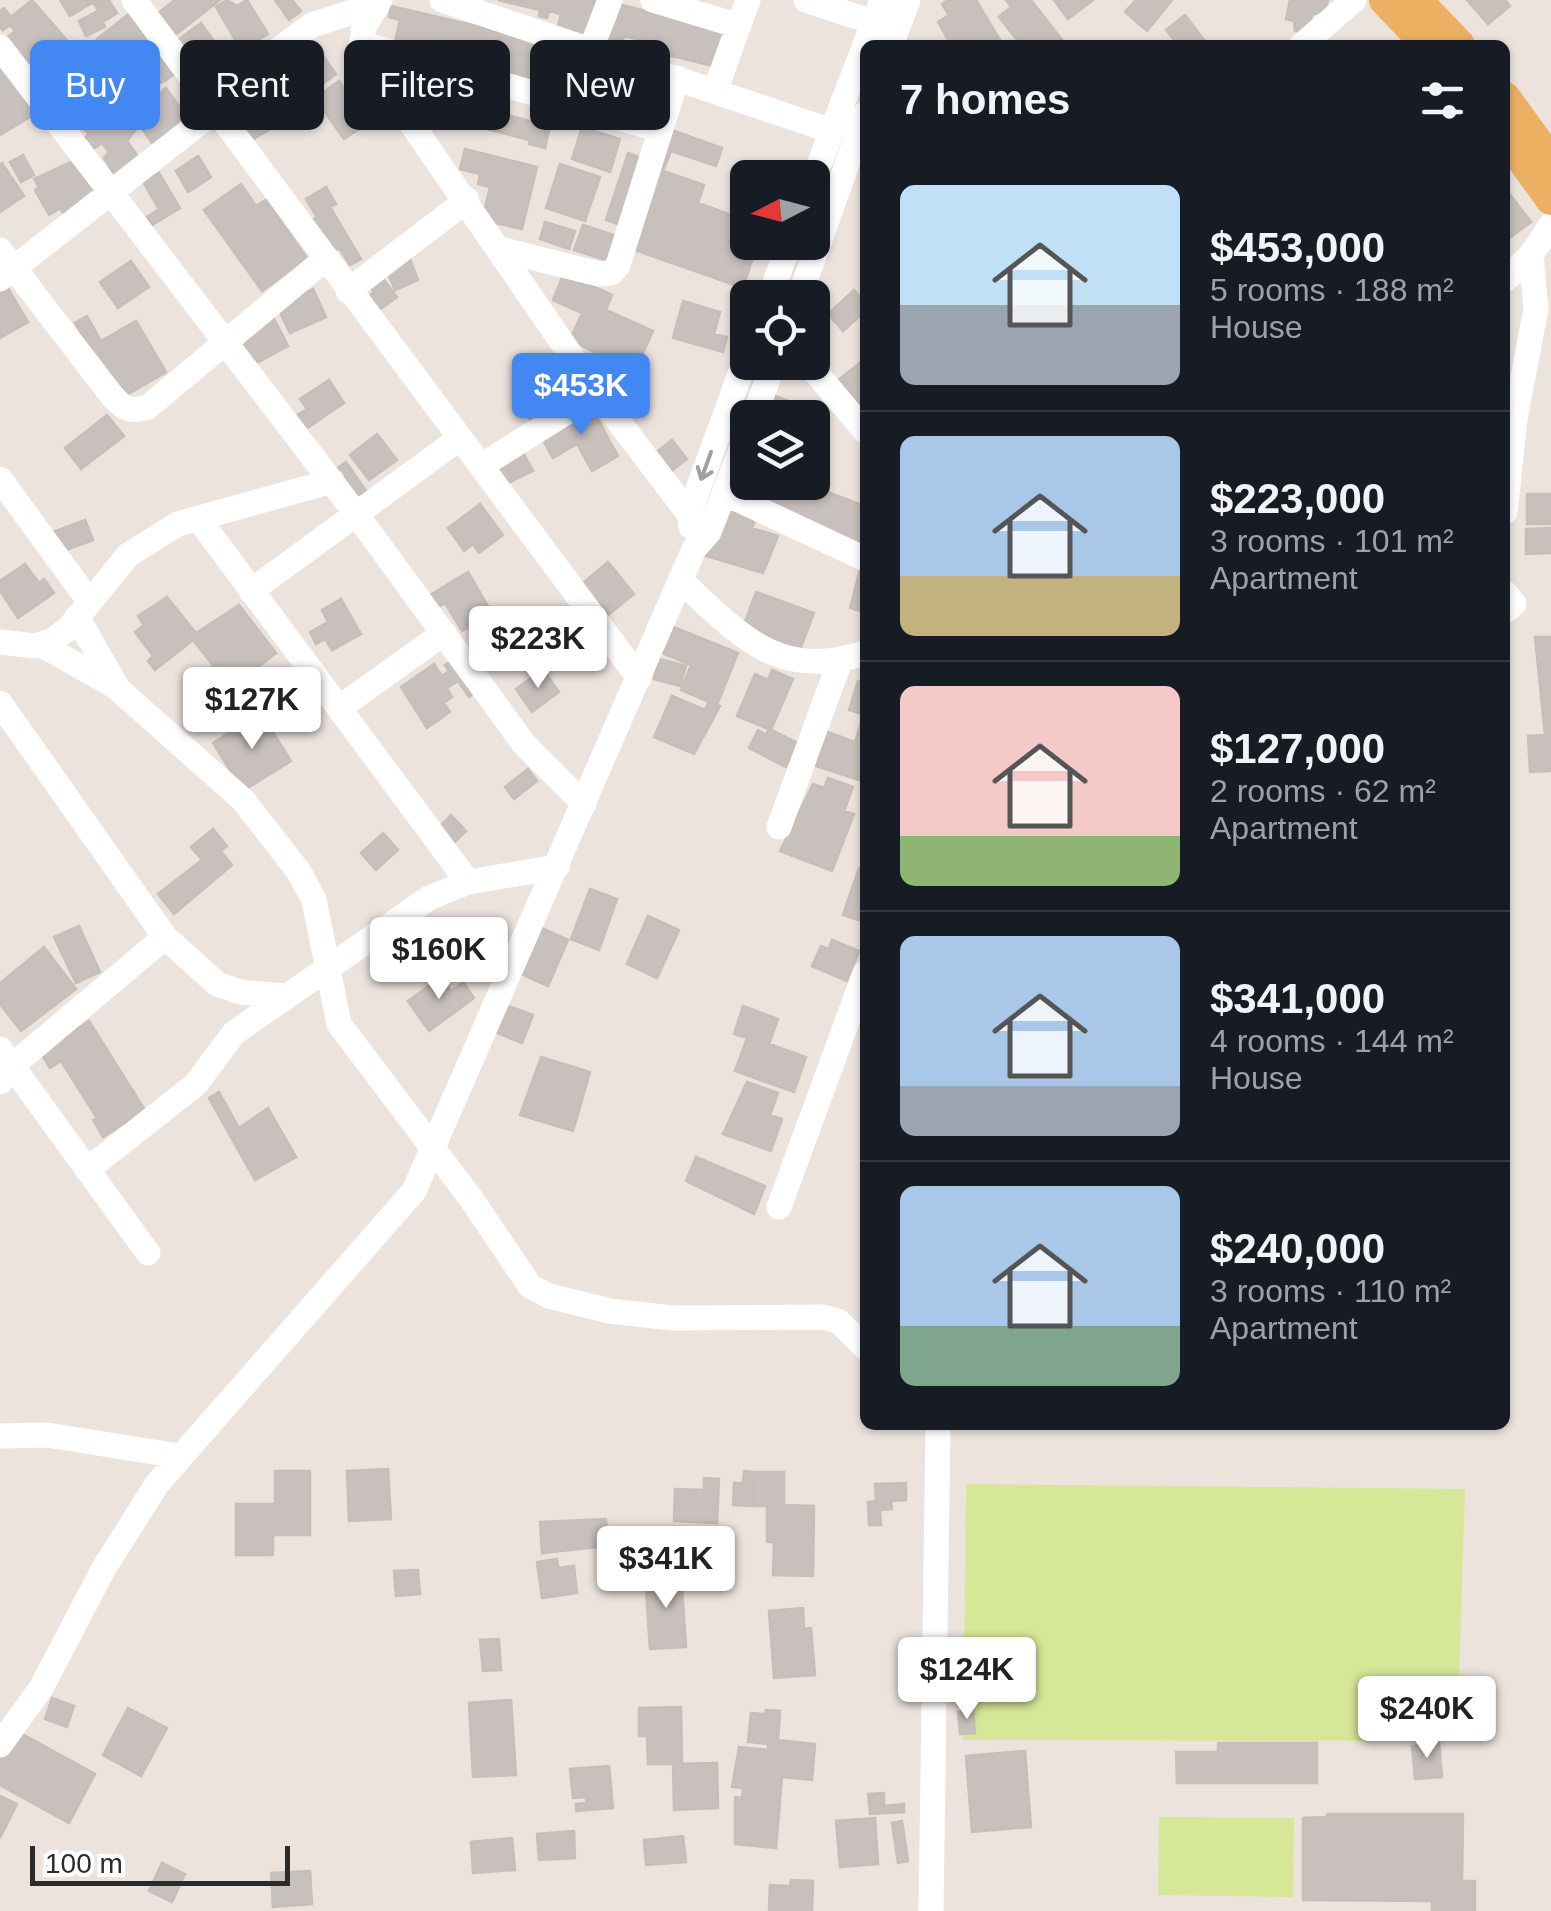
<!DOCTYPE html>
<html lang="en">
<head>
<meta charset="utf-8">
<style>
  body { margin:0; font-family:Arial,sans-serif; background:#242831; color:#f1f3f6; height:100vh; display:flex; flex-direction:column; font-size:38px; white-space:nowrap }
  * { box-sizing:border-box; margin:0 }
  p { font-size:32px; color:#9ea1a6 }
  .icon { flex:none; width:55px; height:55px; fill:none; stroke:currentColor; stroke-width:2; stroke-linecap:round; stroke-linejoin:round }
  .map { position:relative; flex:1; overflow:hidden }
  .drawer { position:absolute; left:860px; top:40px; width:650px; height:1390px; display:flex; flex-direction:column; background:#171b24; border-radius:15px; box-shadow:0 2px 8px #0004 }
  .drawer>* { flex:none }
  .hud { position:absolute; left:30px; top:40px; width:680px; height:90px; display:flex; gap:20px }
  .needle { width:65px; rotate:264deg }
  .controls { position:absolute; left:730px; top:160px; display:grid; gap:20px }
  .controls a { display:grid; place-items:center; width:100px; height:100px; border-radius:15px; background:#171b24; box-shadow:0 2px 8px #0004; font-size:50px }
  .scale { position:absolute; left:30px; bottom:25px; width:260px; box-sizing:border-box; padding-left:10px; border:5px solid #2b2b2b; border-top:0; font-size:28px; line-height:35px; white-space:nowrap; color:#2b2b2b; -webkit-text-stroke:8px #fff; paint-order:stroke }
  .price { position:absolute; translate:-50% -85px; padding:0 22px; border-radius:10px; background:#fff; color:#222; font-size:32px; line-height:65px; filter:drop-shadow(0 2px 5px #0008) }
  .price::after { content:''; position:absolute; left:50%; top:60px; width:30px; height:22px; margin-left:-15px; background:inherit; clip-path:polygon(0 0,100% 0,50% 100%) }
  .price.selected { background:#4387f3; color:#fff }
  ul { padding:0; list-style:none }
  li { display:flex; align-items:center; gap:30px; height:250px; padding:0 40px }
  li+li { border-top:2px solid #363941 }
  li span { display:grid; place-items:center; flex:none; width:280px; height:200px; border-radius:15px; color:#555 }
  li>.icon { margin-inline-start:auto }
  span .icon { width:120px; height:120px; fill:#fffc; stroke-width:1 }
  li b { font-size:42px }
  h2 { display:flex; justify-content:space-between; align-items:center; height:120px; padding:0 40px; font-size:42px }
  .pill { padding:0 35px; border-radius:15px; background:#171b24; box-shadow:0 2px 8px #0004; font-size:35px; line-height:90px }
  .pill.selected { background:#4387f3; color:#fff }
  .map>svg:first-child { display:block }
  .pitch { fill:#d6e798 }
  .building { fill:#c7c0bd; stroke:#c7beb7; stroke-width:2.5 }
  .lines { fill:none; stroke-linecap:round; stroke-linejoin:round }
  .minor { stroke:#fff; stroke-width:25 }
  .major { stroke:#ecb062; stroke-width:32 }
  .oneway { stroke:#a0a0a0 }
</style>
</head>
<body>
<div class="map">
<svg width="1551" height="1911" viewBox="0 0 1551 1911">
  <rect width="100%" height="100%" fill="#ece3dd"/>
  <path class="pitch" d="M966 1484 1465 1489 1457 1741 963 1740Z
    M1159 1817 1294 1818 1293 1897 1158 1895Z"/>
  <path class="building" d="M32 0 72 46 45 68 37 57 24 67 4 40 15 31 10 25 3 30 0 27V11L4 8 11 17Z
    M60 0H97L70 16Z
    M109 0 117 13 104 21 93 2Z
    M175 0H220L174 36 157 14Z
    M227 0 237 6 247 0 268 34 241 50 216 7Z
    M275 0H292L301 11 289 20Z
    M498 0H602L730 32 721 68 635 47 637 39 624 36 622 44 603 40 558 26 561 14 549 11 547 18 539 16 540 10Z
    M948 0H976L1003 45H951L938 22 949 15 942 4Z
    M1006 0H1031L1066 45H1021L999 17 1011 7Z
    M1054 0H1093L1068 19Z
    M1136 0H1172L1147 31 1125 12Z
    M1290 0H1328L1325 10 1312 15 1308 34 1295 31 1294 21 1286 19Z
    M1467 0H1505L1510 6 1488 24Z
    M391 6 579 50 574 73 586 76 579 104 501 86 506 64 499 63 497 74 485 72 487 62 452 56 450 62 393 49 400 20 389 17Z
    M135 9 162 44 124 74 97 39Z
    M98 11 105 27 86 36 79 21Z
    M1185 15 1208 45H1172L1176 42 1166 30Z
    M201 23 232 66 206 85 175 42Z
    M305 31 336 74 309 94 278 51Z
    M164 46 181 69 165 81 147 59Z
    M77 48 107 93 119 102 113 88 120 87 132 105 151 102 166 88 188 119 152 143 122 99 136 129 127 141 140 160 116 177 104 158 109 152 102 143 90 151 83 140 89 133 69 118 76 109 68 97 53 105 40 85 55 75 53 64Z
    M0 59 33 115 0 135Z
    M147 63 162 82 141 97 127 78Z
    M607 78 652 92 654 85 677 92 667 126 589 102 594 86 604 88Z
    M264 79 288 118 247 143 239 130 249 124 240 109 230 115 223 104Z
    M339 81 368 123 344 139 315 98Z
    M459 93 504 104 502 114 550 126 545 148 529 144 530 140 452 120Z
    M582 127 620 139 610 172 572 159Z
    M669 129 722 148 716 166 671 151 663 171 704 185 698 203 748 221V242H758L743 288 629 248Z
    M465 149 537 167 522 229 482 220 490 187 478 184 480 174 460 169Z
    M628 153 647 160 626 227 606 220Z
    M23 155 34 175 21 182 10 162Z
    M198 156 211 177 188 192 176 171Z
    M75 160 95 194 63 213 60 208 49 215 35 190 39 187 34 179Z
    M2 163 24 196 0 212V165Z
    M560 164 600 177 585 221 546 208Z
    M159 173 180 208 152 225 147 217 159 209 143 182Z
    M241 184 256 206 266 200 307 258 262 291 204 210Z
    M326 187 336 204 330 207 361 259 350 265 339 248 329 254 310 222 317 217 306 199Z
    M1505 188 1531 222 1505 241Z
    M545 222 575 231 569 249 540 239Z
    M583 225 623 238 615 263 574 250Z
    M410 259 418 280 395 290 386 269Z
    M131 261 149 287 118 308 100 282Z
    M378 272 397 297 375 313 364 300 374 292 366 281Z
    M564 273 612 295 606 310 653 331 635 372 570 340 582 313 553 300Z
    M0 275 28 322 0 338Z
    M313 289 326 317 290 333 277 306Z
    M854 290 865 302V319L861 315 843 331 828 314Z
    M683 301 720 312 714 334 727 337 723 352 673 338Z
    M272 315 288 346 249 367V356L243 343 250 339 245 330Z
    M87 316 101 341 136 321 166 372 118 400 75 323Z
    M861 362 865 367V403L859 408 837 381Z
    M554 375 568 398 531 421 517 397Z
    M329 380 344 403 300 433 291 419 307 409 300 399Z
    M772 395 811 409 808 418H765Z
    M590 405 618 456 592 471 577 444 553 458 540 435Z
    M107 415 124 436 81 469 65 448Z
    M377 434 397 460 369 480 350 455Z
    M672 440 687 459 669 473 654 454Z
    M521 448 533 471 504 485 493 462Z
    M346 462 366 491 356 498 336 469Z
    M748 468V482H801L865 506V550L738 496Z
    M1527 494H1551V524H1527Z
    M480 504 503 535 479 553 473 544 464 551 448 528Z
    M721 506 756 517 752 528 778 536 763 573 706 556Z
    M85 520 93 540 61 552 53 532Z
    M1551 528V553L1526 554V529Z
    M608 562 634 594 608 615 583 583Z
    M25 564 39 583 44 579 54 593 18 618 0 591V581Z
    M860 570 865 572V624L861 623 864 612 850 608Z
    M468 572 492 613 462 631 445 603 429 613 422 600Z
    M756 592 814 613 799 652 743 627Z
    M167 597 196 633 239 605 276 653 231 688 193 640 155 670 148 661 153 656 135 632 144 625 138 616Z
    M341 599 361 634 332 650 325 639 316 644 310 632 328 622 322 610Z
    M666 624 738 653 717 705 681 690 691 665 655 650Z
    M1535 637H1551V771L1530 772 1528 736 1545 735Z
    M456 658 477 691 469 697 458 681 447 688 452 697 444 703 450 712 427 728 401 687 434 664 442 676 449 671 445 665Z
    M659 659 686 666 680 686 654 679Z
    M543 669 559 692 532 712 516 689Z
    M772 670 793 679 771 730 737 716 755 674 768 680Z
    M858 681 865 683V715L849 710Z
    M672 696 705 710 709 701 720 706 694 754 654 737Z
    M261 713 291 761 243 791 213 743Z
    M862 720 865 782 816 766 828 732 855 742Z
    M769 729 798 743 786 767 749 748 758 730 766 735Z
    M528 769 537 781 514 799 505 787Z
    M828 778 853 787 844 811 854 814 832 871 780 851 813 784 824 788Z
    M451 815 466 831 453 844 438 828Z
    M213 829 227 846 221 851 232 865 174 914 158 894 202 860 191 847Z
    M383 833 398 850 376 870 361 853Z
    M859 868 865 870V922L843 915Z
    M590 889 617 899 599 950 571 939Z
    M648 916 679 930 657 978 627 964Z
    M79 926 100 972 76 983 54 937Z
    M537 926 568 940 548 986 517 972Z
    M832 940 859 951 847 981 812 966 821 946 829 949Z
    M44 947 76 989 21 1031 0 1004V983Z
    M441 977 451 991 463 982 474 998 429 1031 408 1001Z
    M506 1005 533 1015 522 1043 495 1032Z
    M743 1006 778 1019 769 1044 806 1057 794 1092 735 1071 747 1038 734 1034Z
    M89 1021 145 1110 103 1137 93 1120 97 1118 61 1061 50 1068 40 1052Z
    M541 1057 590 1072 573 1131 520 1115Z
    M747 1082 778 1093 770 1115 782 1119 771 1151 723 1134Z
    M219 1092 239 1128 268 1108 296 1157 255 1180 209 1098Z
    M696 1157 765 1186 754 1214 686 1181Z
    M388 1469 391 1519 349 1521 347 1471Z
    M275 1471H310V1535H273V1555H236V1504H275Z
    M744 1471 754 1472 752 1506 733 1505 734 1483H743Z
    M755 1472H784V1505L814 1506 813 1576 773 1575 774 1542H767V1506H754Z
    M704 1478 719 1479 717 1523 674 1521 675 1489 704 1490Z
    M906 1483V1500L891 1501 892 1509 880 1510 881 1525H869L868 1502 876 1501 875 1484Z
    M606 1519 607 1546 542 1553 540 1522Z
    M557 1559 558 1568 574 1566 577 1593 542 1598 537 1562Z
    M418 1570 420 1594 396 1596 394 1571Z
    M681 1573 686 1647 650 1649 645 1575Z
    M803 1608 804 1629 811 1628 815 1675 774 1678 769 1611Z
    M499 1639 501 1670 483 1671 480 1640Z
    M969 1676 973 1702 962 1703 959 1678Z
    M52 1698 74 1706 67 1727 45 1719Z
    M511 1700 516 1775 473 1777 469 1703Z
    M681 1707 682 1764H648L647 1736H639V1708Z
    M128 1708 167 1728 141 1776 103 1755Z
    M766 1710 780 1711 778 1740 815 1744 812 1780 782 1777 776 1848 735 1844V1797L742 1798 743 1788 732 1787 739 1747 768 1750V1744L748 1742 751 1713 765 1714Z
    M973 1710 975 1733 960 1734 958 1712Z
    M15 1730 95 1774 69 1823 0 1785V1758Z
    M1218 1743H1317V1783H1177L1176 1752H1218Z
    M1439 1743 1442 1777 1415 1779 1412 1746Z
    M1025 1751 1031 1827 972 1832 966 1756Z
    M717 1763 718 1808 674 1810 673 1764Z
    M609 1766 613 1808 576 1811V1804L586 1803V1797L573 1798 570 1769Z
    M884 1793V1806L904 1804V1812L870 1814 868 1794Z
    M0 1796 17 1804 0 1838Z
    M1327 1814H1463L1462 1881H1475V1911H1432V1901L1303 1900V1818L1327 1817Z
    M875 1818 878 1864 840 1867 836 1821Z
    M902 1821 908 1861 898 1863 892 1823Z
    M574 1831 575 1858 539 1860 537 1834Z
    M683 1836 686 1862 646 1865 644 1840Z
    M512 1838 515 1870 473 1873 471 1842Z
    M162 1863 185 1874 172 1902 149 1891Z
    M310 1871 312 1904 273 1907 271 1873Z
    M791 1880 813 1881 812 1911H769L770 1885 790 1886Z"/>
  <g class="lines">
    <path class="minor" d="M134 0 639 678
      M380 0 363 29 364 55 597 393 689 514 709 532
      M442 0 832 131
      M653 0 739 26
      M806 0 873 22
      M361 43 660 130
      M891 45 908 0
      M1302 45 1354 0
      M0 47 357 515 524 744 584 804
      M591 49 610 0
      M715 91 748 0
      M209 100 312 25 377 4
      M812 183 882 0
      M499 249 599 274 611 273 618 265 677 78
      M0 250 113 397C125 410 131 412 148 407L324 260
      M0 279 216 110
      M1505 280 1531 255
      M348 291 467 200
      M769 298 790 242
      M799 298 865 114
      M807 362 865 431
      M753 418 775 362
      M481 466 597 393
      M0 479 89 601
      M724 493 865 559
      M1505 512 1515 419 1536 309 1531 255 1551 225
      M198 518 468 882
      M691 527 689 514 748 352
      M681 581C741 636 778 681 865 653
      M251 591 460 438
      M1505 593 1514 604 1505 611
      M77 617 118 689 243 800 299 872 314 900 339 1024 472 1200 530 1286 549 1296 610 1311 672 1318 823 1317 838 1321 865 1347
      M0 642 35 646 52 641 69 628 128 555 178 524 332 481
      M42 645 114 686
      M0 703 165 937 217 984 240 992 284 996
      M339 708 444 633
      M779 827 840 661
      M0 1049 148 1253
      M0 1082 12 1066 165 937
      M87 1170 196 1084 234 1033 429 898 468 882 557 867
      M779 1207 865 973
      M0 1436 47 1435 179 1456
      M0 1745 41 1688 104 1568 157 1484 414 1191 694 549 709 532 748 432
      M931 1911 938 1425"/>
    <path class="major" d="M1385 0 1428 45
      M1416 0 1459 45
      M1505 98 1551 162
      M1505 135 1551 199"/>
  </g>
  <defs><path id="oneway-shaft" d="M-6 0H5M1.5-3L5.5 0L1.5 3" fill="none" stroke-width="1.6" stroke-linecap="round" stroke-linejoin="round" transform="scale(2.5)"/></defs>
  <use class="oneway" href="#oneway-shaft" transform="translate(706 466) rotate(110)"/>
</svg>
<div class="controls">
<a><svg class="needle" viewBox="-14 -14 28 28"><path d="M0-13l5 13h-10z" fill="#e53935"/><path d="M0 13l5-13h-10z" fill="#9ea1a6"/></svg></a>
<a><svg class="icon" aria-label="locate" viewBox="0 0 24 24"><circle cx="12" cy="12" r="6"/><path d="M12 2v4M12 18v4M2 12h4M18 12h4"/></svg></a>
<a><svg class="icon" aria-label="layers" viewBox="0 0 24 24"><path d="M12 4l9 5-9 5-9-5zM3 14l9 5 9-5"/></svg></a>
</div>
<div class="scale">100 m</div>
<b class="price selected" style="left:581px;top:438px">$453K</b>
<b class="price" style="left:538px;top:691px">$223K</b>
<b class="price" style="left:252px;top:752px">$127K</b>
<b class="price" style="left:439px;top:1002px">$160K</b>
<b class="price" style="left:666px;top:1611px">$341K</b>
<b class="price" style="left:967px;top:1722px">$124K</b>
<b class="price" style="left:1427px;top:1761px">$240K</b>
<div class="hud">
<a class="pill selected">Buy</a>
<a class="pill">Rent</a>
<a class="pill">Filters</a>
<a class="pill">New</a>
</div>
<section class="drawer">
<h2>7 homes<svg class="icon" aria-label="filters" viewBox="0 0 24 24"><path d="M4 7h16M4 17h16"/><circle cx="9" cy="7" r="2"/><circle cx="15" cy="17" r="2"/></svg></h2>
<ul>
<li><span style="background:linear-gradient(#bfe0f5 60%,#9aa5b1 0)"><svg class="icon" aria-label="home" viewBox="0 0 24 24"><path d="M3 11l9-7 9 7M6 9v11h12V9"/></svg></span><div><b>$453,000</b><p>5 rooms · 188 m²</p><p>House</p></div></li>
<li><span style="background:linear-gradient(#a9c7e8 70%,#c2b280 0)"><svg class="icon" aria-label="home" viewBox="0 0 24 24"><path d="M3 11l9-7 9 7M6 9v11h12V9"/></svg></span><div><b>$223,000</b><p>3 rooms · 101 m²</p><p>Apartment</p></div></li>
<li><span style="background:linear-gradient(#f6c9c9 75%,#8fb573 0)"><svg class="icon" aria-label="home" viewBox="0 0 24 24"><path d="M3 11l9-7 9 7M6 9v11h12V9"/></svg></span><div><b>$127,000</b><p>2 rooms · 62 m²</p><p>Apartment</p></div></li>
<li><span style="background:linear-gradient(#a9c7e8 75%,#9aa5b1 0)"><svg class="icon" aria-label="home" viewBox="0 0 24 24"><path d="M3 11l9-7 9 7M6 9v11h12V9"/></svg></span><div><b>$341,000</b><p>4 rooms · 144 m²</p><p>House</p></div></li>
<li><span style="background:linear-gradient(#a9c7e8 70%,#7fa58c 0)"><svg class="icon" aria-label="home" viewBox="0 0 24 24"><path d="M3 11l9-7 9 7M6 9v11h12V9"/></svg></span><div><b>$240,000</b><p>3 rooms · 110 m²</p><p>Apartment</p></div></li>
</ul>
</section>
</div>
</body>
</html>
